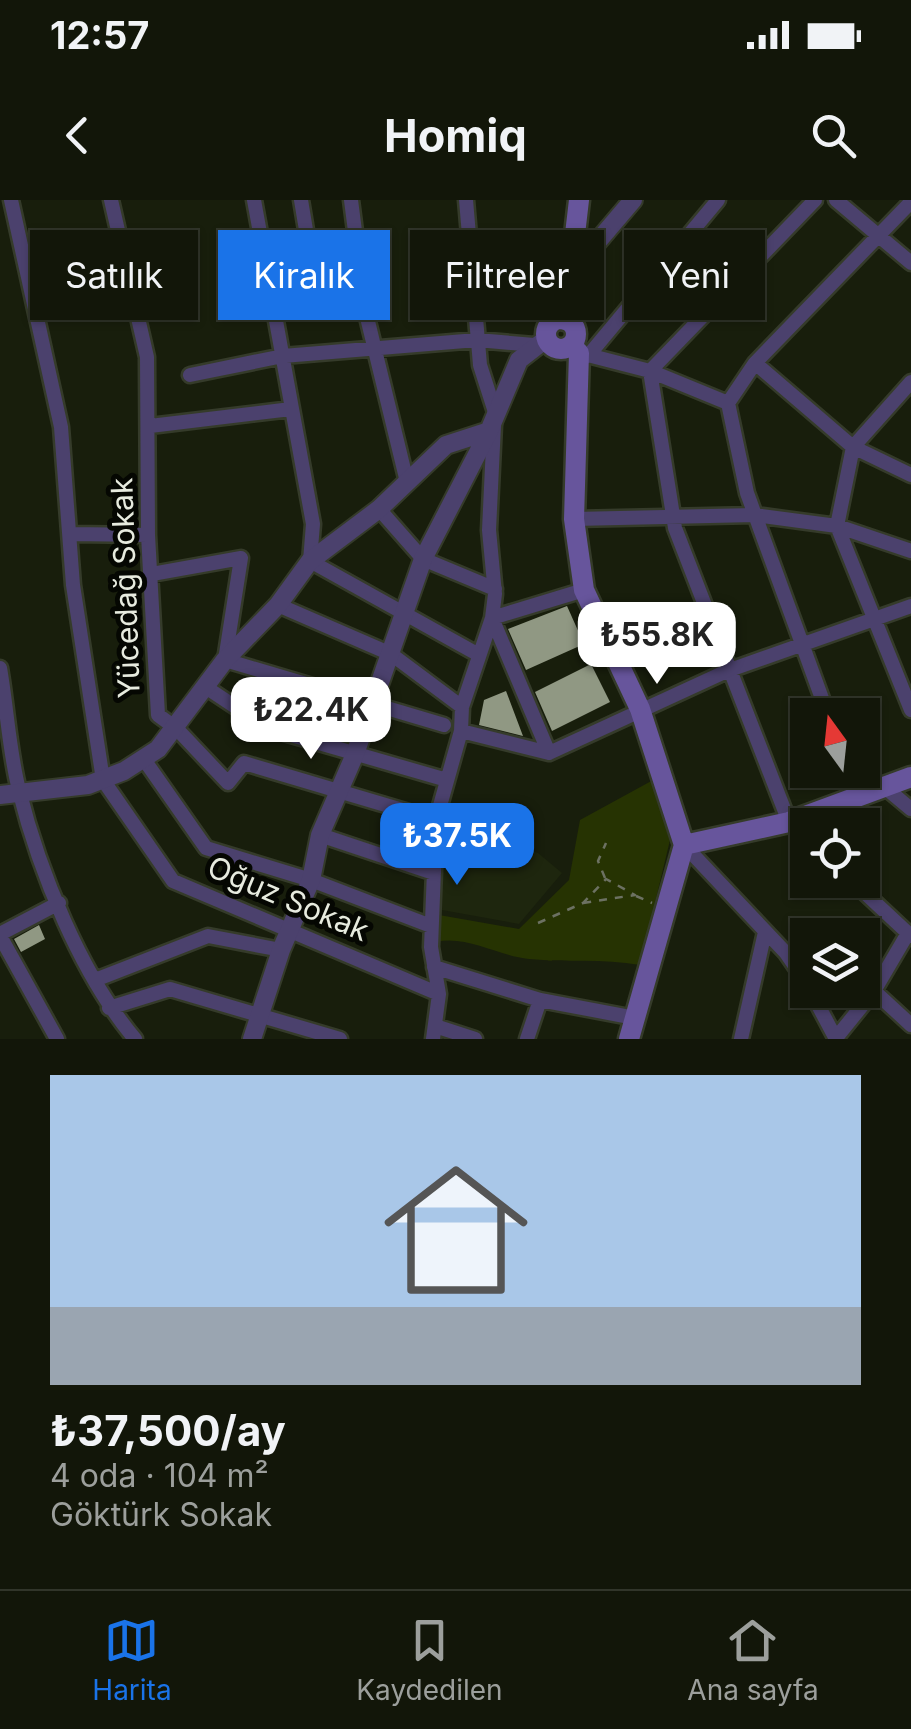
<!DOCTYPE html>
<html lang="tr">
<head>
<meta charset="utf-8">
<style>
  body { margin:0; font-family:Inter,sans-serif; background:#1b1f12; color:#f1f3f6; height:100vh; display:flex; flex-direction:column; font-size:38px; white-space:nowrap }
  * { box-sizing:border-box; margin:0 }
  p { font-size:32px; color:#9c9f9c }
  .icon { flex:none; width:55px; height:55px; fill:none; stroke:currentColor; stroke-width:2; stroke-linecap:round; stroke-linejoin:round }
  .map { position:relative; height:839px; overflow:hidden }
  .sheet { display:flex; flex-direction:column; background:#121609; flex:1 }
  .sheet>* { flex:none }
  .banner { position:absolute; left:30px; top:30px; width:852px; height:90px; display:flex; gap:20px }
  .needle { width:65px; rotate:345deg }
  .controls { position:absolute; left:790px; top:498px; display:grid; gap:20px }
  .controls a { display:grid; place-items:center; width:90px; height:90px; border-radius:0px; background:#121609; box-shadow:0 2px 8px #0004,0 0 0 2px #31352a; font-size:50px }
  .price { position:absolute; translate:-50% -85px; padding:0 22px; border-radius:20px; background:#fff; color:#222; font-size:32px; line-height:65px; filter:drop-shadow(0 2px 5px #0008) }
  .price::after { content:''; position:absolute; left:50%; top:60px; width:30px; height:22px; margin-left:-15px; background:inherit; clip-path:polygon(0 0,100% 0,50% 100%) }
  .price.current { background:#1a73e8; color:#fff }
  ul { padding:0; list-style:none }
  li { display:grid; align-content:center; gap:20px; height:530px; padding:0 50px }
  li+li { border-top:2px solid #31352a }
  li span { display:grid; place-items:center; height:310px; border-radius:0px; color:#555 }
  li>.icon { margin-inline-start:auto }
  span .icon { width:180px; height:180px; fill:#fffc; stroke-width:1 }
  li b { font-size:42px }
  .pill { padding:0 35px; border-radius:0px; background:#121609; box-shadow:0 2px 8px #0004,0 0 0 2px #31352a; font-size:35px; line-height:90px }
  .pill.current { background:#1a73e8; color:#fff }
  .status { display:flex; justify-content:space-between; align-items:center; height:70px; padding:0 50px; background:#121609; direction:ltr }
  .status svg { height:28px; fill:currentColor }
  header { display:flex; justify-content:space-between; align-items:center; height:130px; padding:0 50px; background:#121609; font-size:45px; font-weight:700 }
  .tab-bar { display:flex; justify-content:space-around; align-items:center; height:140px; border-top:2px solid #31352a; background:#121609; font-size:28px; color:#9c9f9c }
  .tab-bar a { display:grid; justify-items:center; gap:5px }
  .tab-bar .current { color:#1a73e8 }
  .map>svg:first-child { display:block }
  .built { fill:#1e260e }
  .green { fill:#263302 }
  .building { fill:#909883 }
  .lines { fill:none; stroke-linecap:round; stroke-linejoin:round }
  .minor-casing { stroke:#353b2a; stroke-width:19 }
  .tertiary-casing { stroke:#353b2a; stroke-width:22 }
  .secondary-casing { stroke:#353b2a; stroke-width:25 }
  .path { stroke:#6c7162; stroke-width:2.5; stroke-dasharray:8 8; stroke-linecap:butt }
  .minor { stroke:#4b416d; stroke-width:14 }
  .tertiary { stroke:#4b416d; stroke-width:18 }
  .secondary { stroke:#67559c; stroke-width:20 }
  .labels { text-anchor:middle; stroke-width:10; stroke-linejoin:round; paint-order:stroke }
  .street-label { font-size:30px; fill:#e7ebdf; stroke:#050702 }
</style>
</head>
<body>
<div class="status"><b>12:57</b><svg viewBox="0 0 49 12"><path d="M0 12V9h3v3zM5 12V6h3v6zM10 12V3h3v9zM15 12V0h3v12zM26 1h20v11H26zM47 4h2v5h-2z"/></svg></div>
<header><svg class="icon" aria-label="back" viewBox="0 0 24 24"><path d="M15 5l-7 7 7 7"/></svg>Homiq<svg class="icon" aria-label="search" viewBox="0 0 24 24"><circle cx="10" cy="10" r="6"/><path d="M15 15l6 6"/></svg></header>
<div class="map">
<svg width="911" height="839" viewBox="0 0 911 839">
  <rect width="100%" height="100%" fill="#181e0c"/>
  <path class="built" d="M441 622 538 653 562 673 519 724 442 710Z"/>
  <path class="green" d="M655 579 671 636 640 765C602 758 567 763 529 759 498 756 467 735 436 742L439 715 519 729 569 680 580 620Z"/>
  <path class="building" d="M296 37 301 63 279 66 273 42Z
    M567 406 584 444 526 470 508 429Z
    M591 464 610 502 552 531 535 492Z
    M506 491 523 536 479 525 484 500Z
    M39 725 45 739 21 752 14 739Z"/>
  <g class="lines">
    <g class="minor-casing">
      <path id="minor" d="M11 0 61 227 73 385 103 580 173 681 439 794
        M111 0 147 157 148 335 158 515 177 529 228 583 244 563 436 620
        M254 0 313 324 310 361 479 455
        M351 0 365 109 407 282
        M466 0 480 165 495 212
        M836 0 911 63
        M271 78 313 72 301 0
        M580 153 650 171 728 203
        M588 156 718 0
        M755 163 853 247 911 275
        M650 171 675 328 789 622 808 639
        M650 171 815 0
        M190 175 283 156 477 140 534 145
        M911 182 853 247 837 326 911 510
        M728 203 747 293 828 515
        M728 203 755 163 911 2
        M150 226 291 209
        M379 309 423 359 495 389
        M574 319 755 315 837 326 911 351
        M71 334 148 335
        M152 374 241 358 225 460 444 525
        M278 405 391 454 462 507
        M0 468C7 508 9 551 19 590 39 671 81 775 135 839
        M204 486 267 528 447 580
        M461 531 549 553 727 471 911 406
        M549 553 492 418 584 390
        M143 558 206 648 311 680 431 726
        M850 570 861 596
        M887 589 911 609
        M320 635 434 673
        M684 645 786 753 808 785
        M851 680 911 736
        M908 733 874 791 911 825
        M0 734 59 703
        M0 736 57 839
        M434 767 540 800 635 818
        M95 780 208 736 281 750
        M810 790 836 839
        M109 808 170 789 340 839
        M435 826 475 839
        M836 838 874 791
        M433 839 439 794 431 747 436 620 461 531 462 507 492 418 495 394 489 330 494 225
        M527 839 540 800
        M741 839 765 732"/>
    </g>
    <g class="tertiary-casing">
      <path id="tertiary" d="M571 73 633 0
        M0 595 88 585 124 571 158 549 225 460 278 405 310 361 379 309 446 245 489 231 519 160 546 139
        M252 839 281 750 311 680 320 635 355 554 423 359 489 231"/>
    </g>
    <g class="secondary-casing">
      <path id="secondary" d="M546 134a15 15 0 1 1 30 0a15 15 0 1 1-30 0Z
        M565 120 579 0
        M571 145 579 153 574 319 584 390 640 509 684 645 629 839
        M684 645 789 622 911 577"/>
    </g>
    <path class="path" d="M605 678 598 661 606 643
      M636 696 652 703
      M538 723 583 703 606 679 635 695 583 703"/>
    <use href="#minor" class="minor"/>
    <use href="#tertiary" class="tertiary"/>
    <use href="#secondary" class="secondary"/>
  </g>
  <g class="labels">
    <g class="street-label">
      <text transform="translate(126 388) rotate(-92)" y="10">Yücedağ Sokak</text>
      <text transform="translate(288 699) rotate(23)" y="10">Oğuz Sokak</text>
    </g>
  </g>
</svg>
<div class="controls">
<a><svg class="needle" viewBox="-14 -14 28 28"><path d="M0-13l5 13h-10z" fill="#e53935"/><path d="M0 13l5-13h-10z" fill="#9c9f9c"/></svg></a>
<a><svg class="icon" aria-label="locate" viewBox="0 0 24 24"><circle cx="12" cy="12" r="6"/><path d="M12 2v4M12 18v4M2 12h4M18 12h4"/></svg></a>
<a><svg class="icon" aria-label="layers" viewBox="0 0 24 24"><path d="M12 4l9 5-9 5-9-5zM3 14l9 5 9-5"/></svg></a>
</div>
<b class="price" style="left:657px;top:487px">₺55.8K</b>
<b class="price" style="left:311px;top:562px">₺22.4K</b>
<b class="price current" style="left:457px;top:688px">₺37.5K</b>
<div class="banner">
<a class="pill">Satılık</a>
<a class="pill current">Kiralık</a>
<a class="pill">Filtreler</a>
<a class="pill">Yeni</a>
</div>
</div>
<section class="sheet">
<ul>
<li><span style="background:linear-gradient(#a9c7e8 75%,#9aa5b1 0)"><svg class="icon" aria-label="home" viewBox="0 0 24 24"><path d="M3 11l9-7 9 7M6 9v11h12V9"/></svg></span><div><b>₺37,500/ay</b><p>4 oda · 104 m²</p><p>Göktürk Sokak</p></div></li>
</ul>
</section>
<nav class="tab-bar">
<a class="current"><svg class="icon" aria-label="map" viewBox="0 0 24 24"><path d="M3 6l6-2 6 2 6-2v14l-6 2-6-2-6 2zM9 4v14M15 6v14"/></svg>Harita</a>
<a><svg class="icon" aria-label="saved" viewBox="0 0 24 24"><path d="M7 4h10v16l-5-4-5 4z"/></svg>Kaydedilen</a>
<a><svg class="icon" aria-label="home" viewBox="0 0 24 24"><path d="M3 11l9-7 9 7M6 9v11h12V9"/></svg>Ana sayfa</a>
</nav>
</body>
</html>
